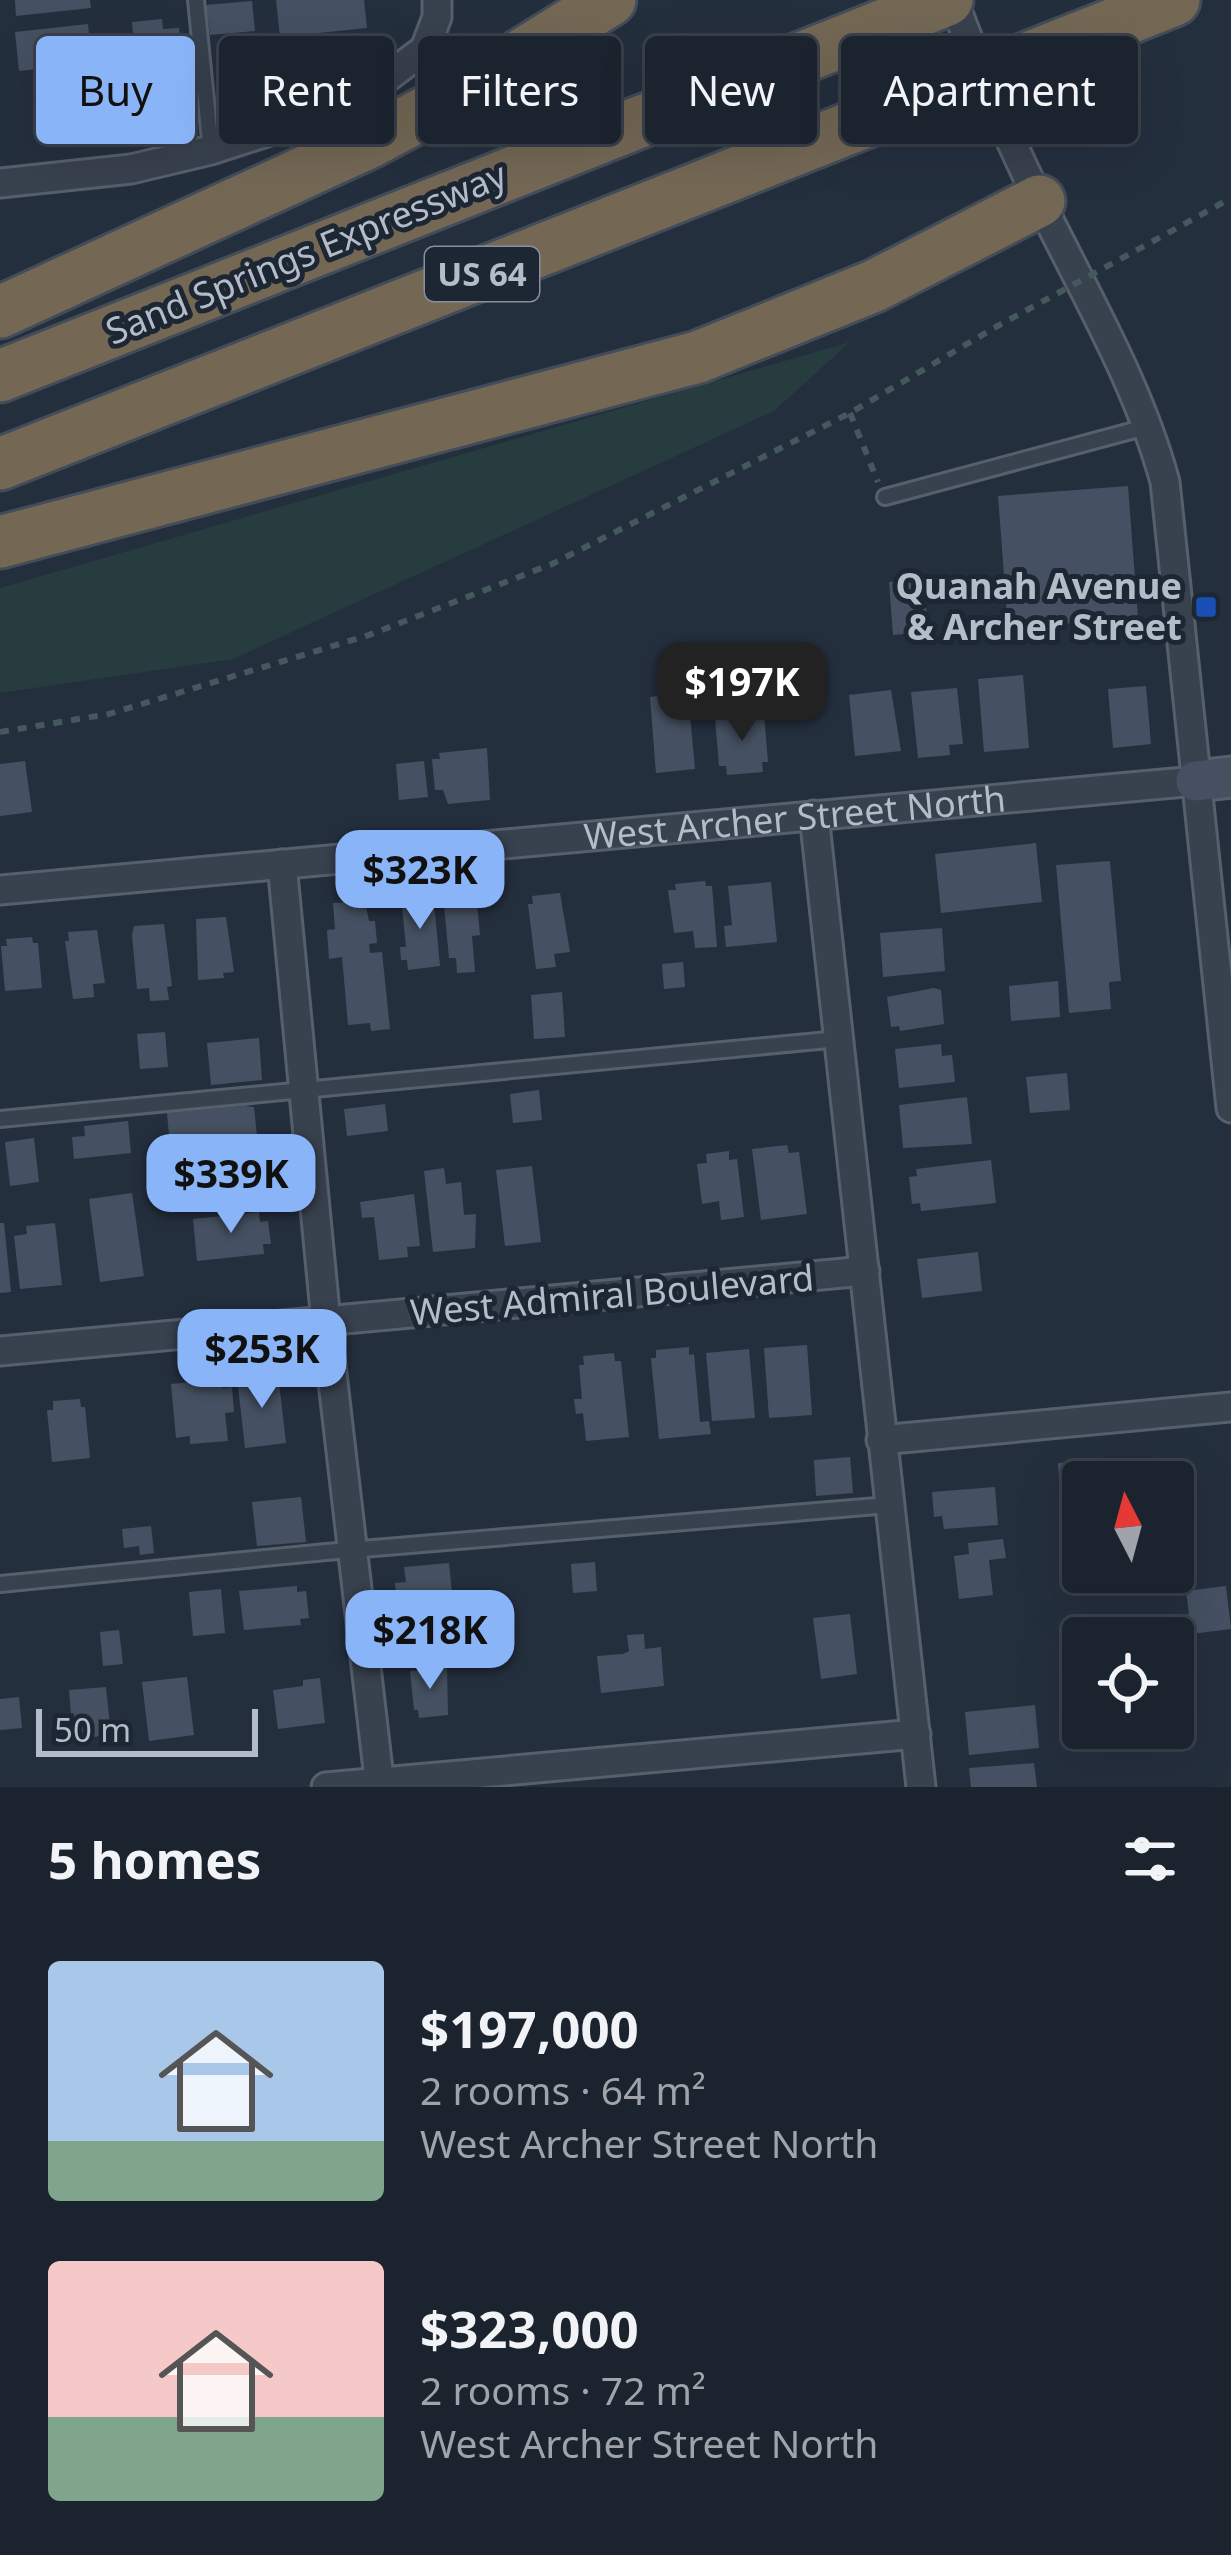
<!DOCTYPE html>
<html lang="en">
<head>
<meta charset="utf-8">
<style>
  body { margin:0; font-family:"Noto Sans",sans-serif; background:#282f3a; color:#f1f3f6; height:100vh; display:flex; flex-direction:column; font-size:45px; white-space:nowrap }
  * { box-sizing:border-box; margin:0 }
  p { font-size:39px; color:#a0a4aa }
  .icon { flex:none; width:66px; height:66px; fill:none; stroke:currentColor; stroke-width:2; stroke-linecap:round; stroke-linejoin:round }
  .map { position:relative; height:1787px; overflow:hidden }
  .drawer { display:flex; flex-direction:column; background:#1b232e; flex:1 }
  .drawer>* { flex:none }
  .hud { position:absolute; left:36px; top:36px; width:1161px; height:108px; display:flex; gap:24px }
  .needle { width:78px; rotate:354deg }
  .fabs { position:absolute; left:1062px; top:1461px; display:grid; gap:24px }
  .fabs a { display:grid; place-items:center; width:132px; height:132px; border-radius:12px; background:#1b232e; box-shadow:0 12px 48px #0002,0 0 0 3px #39404a; font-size:60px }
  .scale { position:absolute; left:36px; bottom:30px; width:222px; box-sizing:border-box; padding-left:12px; border:6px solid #b4bcc9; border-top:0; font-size:33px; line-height:42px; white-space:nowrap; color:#b4bcc9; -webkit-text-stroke:9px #1d2633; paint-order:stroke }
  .price { position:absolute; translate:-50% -102px; padding:0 27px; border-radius:24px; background:#8ab4f8; color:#111; font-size:39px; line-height:78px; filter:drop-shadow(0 3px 6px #0008) }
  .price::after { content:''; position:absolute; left:50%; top:72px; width:36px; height:27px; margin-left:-18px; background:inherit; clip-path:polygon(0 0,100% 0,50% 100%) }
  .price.current { background:#222; color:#fff }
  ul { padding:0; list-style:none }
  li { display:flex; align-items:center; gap:36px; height:300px; padding:0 48px }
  li span { display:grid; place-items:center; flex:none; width:336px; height:240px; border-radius:12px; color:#555 }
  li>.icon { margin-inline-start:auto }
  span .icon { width:144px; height:144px; fill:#fffc; stroke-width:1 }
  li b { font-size:51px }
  h2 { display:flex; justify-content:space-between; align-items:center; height:144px; padding:0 48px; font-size:51px }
  .chip { padding:0 42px; border-radius:12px; background:#1b232e; box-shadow:0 12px 48px #0002,0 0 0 3px #39404a; font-size:42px; line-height:108px }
  .chip.current { background:#8ab4f8; color:#111 }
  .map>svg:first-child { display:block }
  .green { fill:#263c3f }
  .building { fill:#455162 }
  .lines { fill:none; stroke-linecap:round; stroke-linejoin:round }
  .lane-casing { stroke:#565f6c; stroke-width:20 }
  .street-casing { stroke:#565f6c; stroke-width:33 }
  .secondary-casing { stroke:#565f6c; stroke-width:45 }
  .highway-casing { stroke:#434c59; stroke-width:57 }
  .path { stroke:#44595c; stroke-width:6; stroke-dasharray:9 9; stroke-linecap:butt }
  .lane { stroke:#38414e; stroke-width:14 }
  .street { stroke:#38414e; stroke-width:27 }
  .secondary { stroke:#465061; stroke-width:39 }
  .highway { stroke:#746855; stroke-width:51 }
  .highway-bridge-casing { stroke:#434c59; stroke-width:57; stroke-linecap:butt }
  .path-bridge { stroke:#44595c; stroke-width:6; stroke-dasharray:9 9; stroke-linecap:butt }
  .highway-bridge { stroke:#746855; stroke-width:51 }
  .transit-dot { fill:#1a4fb4; stroke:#1d2633; stroke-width:4.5 }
  .labels { text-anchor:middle; stroke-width:10; stroke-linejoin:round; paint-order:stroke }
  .shield { fill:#1d2633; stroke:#878f9c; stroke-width:3 }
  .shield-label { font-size:33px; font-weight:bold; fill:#b4bcc9 }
  .street-label { font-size:36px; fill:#b4bcc9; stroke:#1d2633 }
  .poi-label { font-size:36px; font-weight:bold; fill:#b4bcc9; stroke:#1d2633; text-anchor:end }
</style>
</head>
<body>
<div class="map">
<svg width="1231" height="1787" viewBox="0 0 1231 1787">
  <rect width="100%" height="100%" fill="#242f3e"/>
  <path class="green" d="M850 342 774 411 233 659 0 693V588Z"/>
  <path class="building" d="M15 0H90L91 8 16 16Z
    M276 0H364L367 28 280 37Z
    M252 1 255 31 210 35 206 5Z
    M162 19 163 29 179 28 185 96 144 100 139 48H134L132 22Z
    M88 24 92 63 19 71 15 32Z
    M1128 486 1138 618 1008 628 998 496Z
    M924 579 928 632 893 635 889 582Z
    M698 656 700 685 682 686 680 658Z
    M1023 675 1029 748 984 752 978 679Z
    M1146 686 1151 744 1113 748 1108 689Z
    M957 688 963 744 949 745 950 755 918 758 911 692Z
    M891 690 901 751 855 756 849 695Z
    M688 693 695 769 656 773 650 697Z
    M764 714 768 762H762L763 772 727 775 726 766H719L715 718Z
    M487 748 490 800 448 804 443 790H435L432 759H440L439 753Z
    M25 761 32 812 0 816V764Z
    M424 761 428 797 399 800 396 764Z
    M1036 843 1042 902 941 913 935 854Z
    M1110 861 1121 981 1109 982 1111 1009 1069 1013 1056 865Z
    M705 881 706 886H712L717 947 695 948 693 931 674 933 668 890H676L675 884Z
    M771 882 777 942 726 947 724 926 732 925 728 886Z
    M476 892 480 935 472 936 475 972 457 973 456 958H449L443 895Z
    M433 893 440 966 408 970 407 960H401L400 947H406L401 896Z
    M560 893 570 952 554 954 556 967 536 969 528 904H533L532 896Z
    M365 901 369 921H375L377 943 369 944 370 953 382 952 390 1029 371 1031 370 1023 348 1025 342 957 329 959 327 930 335 929 333 903Z
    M226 917 234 972 223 973 224 978 198 980 196 919Z
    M164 924 172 986 167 987 169 1000 150 1001 149 988 137 989 132 935 134 926Z
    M942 928 945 971 883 977 880 933Z
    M97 930 105 983 93 984 94 997 73 999 65 941H69L68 932Z
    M32 937 33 943H38L42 988 5 991 1 946H7L6 939Z
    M683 962 685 987 664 989 662 964Z
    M1058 981 1060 1017 1011 1021 1009 986Z
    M934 988 941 990 944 1024 900 1031 899 1026 891 1027 887 997Z
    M562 992 565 1037 534 1039 531 995Z
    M165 1032 168 1067 140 1069 137 1034Z
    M259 1038 262 1080 211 1085 207 1043Z
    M941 1044 942 1056 952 1055 955 1082 899 1088 895 1049Z
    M1067 1073 1070 1110 1030 1113 1026 1077Z
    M539 1090 542 1120 513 1123 510 1094Z
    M967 1097 972 1144 903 1148 899 1105Z
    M385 1104 388 1131 347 1136 344 1109Z
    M244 1106 254 1107 257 1136 202 1143 203 1155 180 1157 179 1145 170 1146 167 1113Z
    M128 1121 131 1153 74 1159 72 1137 85 1136 84 1126Z
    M34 1138 39 1182 10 1186 5 1142Z
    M787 1145 789 1153 799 1152 807 1214 761 1220 752 1149Z
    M729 1151V1160L737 1159 744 1217 721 1220 719 1201 702 1204 697 1164 707 1163 706 1154Z
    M246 1154 247 1167 261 1166 264 1191 202 1194 201 1176 214 1171 213 1157Z
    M991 1160 996 1203 921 1211 920 1203 912 1204 909 1177 917 1176 916 1169Z
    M532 1166 541 1242 505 1246 496 1170Z
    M444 1168 446 1184 461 1182 464 1215 476 1214 475 1248 433 1252 424 1171Z
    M132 1193 144 1276 100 1282 89 1199Z
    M414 1194 420 1246 407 1247 408 1257 379 1260 374 1217 362 1218 360 1202Z
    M259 1212 260 1222 268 1221 271 1244H263L264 1254 197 1261 193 1219Z
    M0 1223H4L11 1292 0 1293Z
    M55 1223 62 1285 20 1289 14 1236 27 1234 26 1226Z
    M978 1252 982 1291 922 1298 917 1259Z
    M807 1345 812 1415 769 1418 764 1348Z
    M689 1347V1355L694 1354 700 1422 709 1421 711 1434 659 1439 651 1358H656V1350Z
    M749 1349 755 1418 712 1421 706 1353Z
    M614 1353 615 1361H621L629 1437 586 1441 583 1413 576 1414 574 1399H582L579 1365H584L583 1356Z
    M278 1373 286 1443 245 1448 238 1386H242L241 1377Z
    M221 1379 222 1388 232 1387 234 1412 225 1413 228 1441 190 1444V1436L176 1438 171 1384Z
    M80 1399 81 1407H85L90 1458 52 1462 47 1410H53V1401Z
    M850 1457 853 1493 816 1496 814 1460Z
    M1101 1460 1103 1482H1083V1523L1062 1524 1058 1463Z
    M995 1487 998 1525 944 1529 942 1516 934 1517 932 1492Z
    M301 1497 306 1542 257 1546 252 1502Z
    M151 1526 154 1553 140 1555 139 1546 124 1548 122 1529Z
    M1003 1539 1006 1558 989 1560 993 1595 959 1599 954 1556 969 1554 968 1543Z
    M595 1562 597 1591 573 1593 571 1564Z
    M449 1563 453 1602 397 1608 395 1583 406 1582 404 1567Z
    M297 1586V1592L306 1591 309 1618 300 1619 301 1625 244 1630 239 1591Z
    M1226 1586 1231 1629 1183 1635 1181 1616 1189 1614 1186 1591Z
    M221 1589 225 1633 193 1636 189 1592Z
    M850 1614 857 1674 821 1679 813 1618Z
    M119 1630 123 1664 103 1666 100 1632Z
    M644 1634 645 1649 661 1647 664 1686 601 1693 597 1656 623 1654 629 1651 627 1635Z
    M447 1667 448 1715 419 1718 418 1710H414L410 1671Z
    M187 1677 194 1735 149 1741 142 1682Z
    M320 1678 325 1723 278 1729 273 1690 303 1686V1680Z
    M106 1687 111 1735 73 1739 69 1690Z
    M19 1697 22 1728 0 1730V1699Z
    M1035 1705 1039 1748 969 1755 965 1712Z
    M1034 1763 1037 1787H971L969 1768Z"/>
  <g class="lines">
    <g class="lane-casing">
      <path id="lane" d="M196 0 211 150
        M885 497 1146 427
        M0 1119 839 1039
        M0 1584 326 1552 889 1505"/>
    </g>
    <g class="street-casing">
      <g id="street">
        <path d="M953 0C979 69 1008 138 1041 204 1086 296 1138 383 1165 482L1231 1108"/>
        <path d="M0 183 131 169 211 150 288 125 377 85 425 49 437 17V0"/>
        <path d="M814 815 921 1787"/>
        <path d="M282 864 326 1322 380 1787"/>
        <path id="s1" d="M0 890 1196 781"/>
        <path d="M0 1351 865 1271"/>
        <path d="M881 1440 1231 1407"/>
        <path d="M326 1787 916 1734"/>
      </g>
    </g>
    <g class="secondary-casing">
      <path id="secondary" d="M1196 781 1231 777"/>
    </g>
    <g class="highway-casing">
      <path id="highway" d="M1109 26 1174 0
        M0 312 370 142 449 100 610 0
        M0 376 947 0
        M0 464 850 128
        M0 542 698 357 874 286 1039 201"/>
    </g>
    <path class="path" d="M1168 233 1231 198
      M850 413 878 482
      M0 732 109 714 369 635 552 564 850 413 994 328"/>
    <use href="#lane" class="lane"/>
    <use href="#street" class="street"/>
    <use href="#secondary" class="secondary"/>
    <use href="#highway" class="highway"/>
    <g class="highway-bridge-casing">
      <path id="highway-bridge" d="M850 128 1109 26"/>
    </g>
    <path class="path-bridge" d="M994 328 1168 233"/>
    <use href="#highway-bridge" class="highway-bridge"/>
  </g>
  <rect class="transit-dot" x="1194" y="595" width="24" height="24" rx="6"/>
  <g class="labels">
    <rect class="shield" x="425" y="247" width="114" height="54" rx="9"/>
    <g class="shield-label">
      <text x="482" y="286">US 64</text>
    </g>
    <g class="street-label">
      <text transform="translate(306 253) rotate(-22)" y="13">Sand Springs Expressway</text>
      <text dy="13" stroke="none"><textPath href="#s1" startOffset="798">West Archer Street North</textPath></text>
      <text transform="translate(612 1295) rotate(-5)" y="13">West Admiral Boulevard</text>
    </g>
    <g class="poi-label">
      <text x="1182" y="599">Quanah Avenue<tspan x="1182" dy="41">&amp; Archer Street</tspan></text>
    </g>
  </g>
</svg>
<div class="fabs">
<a><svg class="needle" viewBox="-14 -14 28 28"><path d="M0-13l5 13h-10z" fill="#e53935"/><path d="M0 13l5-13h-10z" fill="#a0a4aa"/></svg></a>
<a><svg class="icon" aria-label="locate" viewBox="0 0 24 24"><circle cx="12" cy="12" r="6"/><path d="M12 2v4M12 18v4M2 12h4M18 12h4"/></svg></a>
</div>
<div class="scale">50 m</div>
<b class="price current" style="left:742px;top:744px">$197K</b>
<b class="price" style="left:420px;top:932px">$323K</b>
<b class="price" style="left:231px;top:1236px">$339K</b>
<b class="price" style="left:262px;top:1411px">$253K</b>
<b class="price" style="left:430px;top:1692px">$218K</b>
<div class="hud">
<a class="chip current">Buy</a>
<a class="chip">Rent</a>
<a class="chip">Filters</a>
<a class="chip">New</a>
<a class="chip">Apartment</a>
</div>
</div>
<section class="drawer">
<h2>5 homes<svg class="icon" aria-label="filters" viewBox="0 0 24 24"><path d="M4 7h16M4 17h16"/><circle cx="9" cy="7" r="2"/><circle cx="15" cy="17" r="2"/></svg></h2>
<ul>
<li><span style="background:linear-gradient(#a9c7e8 75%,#7fa58c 0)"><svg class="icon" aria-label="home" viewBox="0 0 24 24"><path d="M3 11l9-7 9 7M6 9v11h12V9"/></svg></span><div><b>$197,000</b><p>2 rooms · 64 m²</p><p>West Archer Street North</p></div></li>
<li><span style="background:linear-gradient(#f6c9c9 65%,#7fa58c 0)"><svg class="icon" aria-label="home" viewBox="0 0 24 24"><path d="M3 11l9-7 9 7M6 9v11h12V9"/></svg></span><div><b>$323,000</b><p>2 rooms · 72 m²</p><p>West Archer Street North</p></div></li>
</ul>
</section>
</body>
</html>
